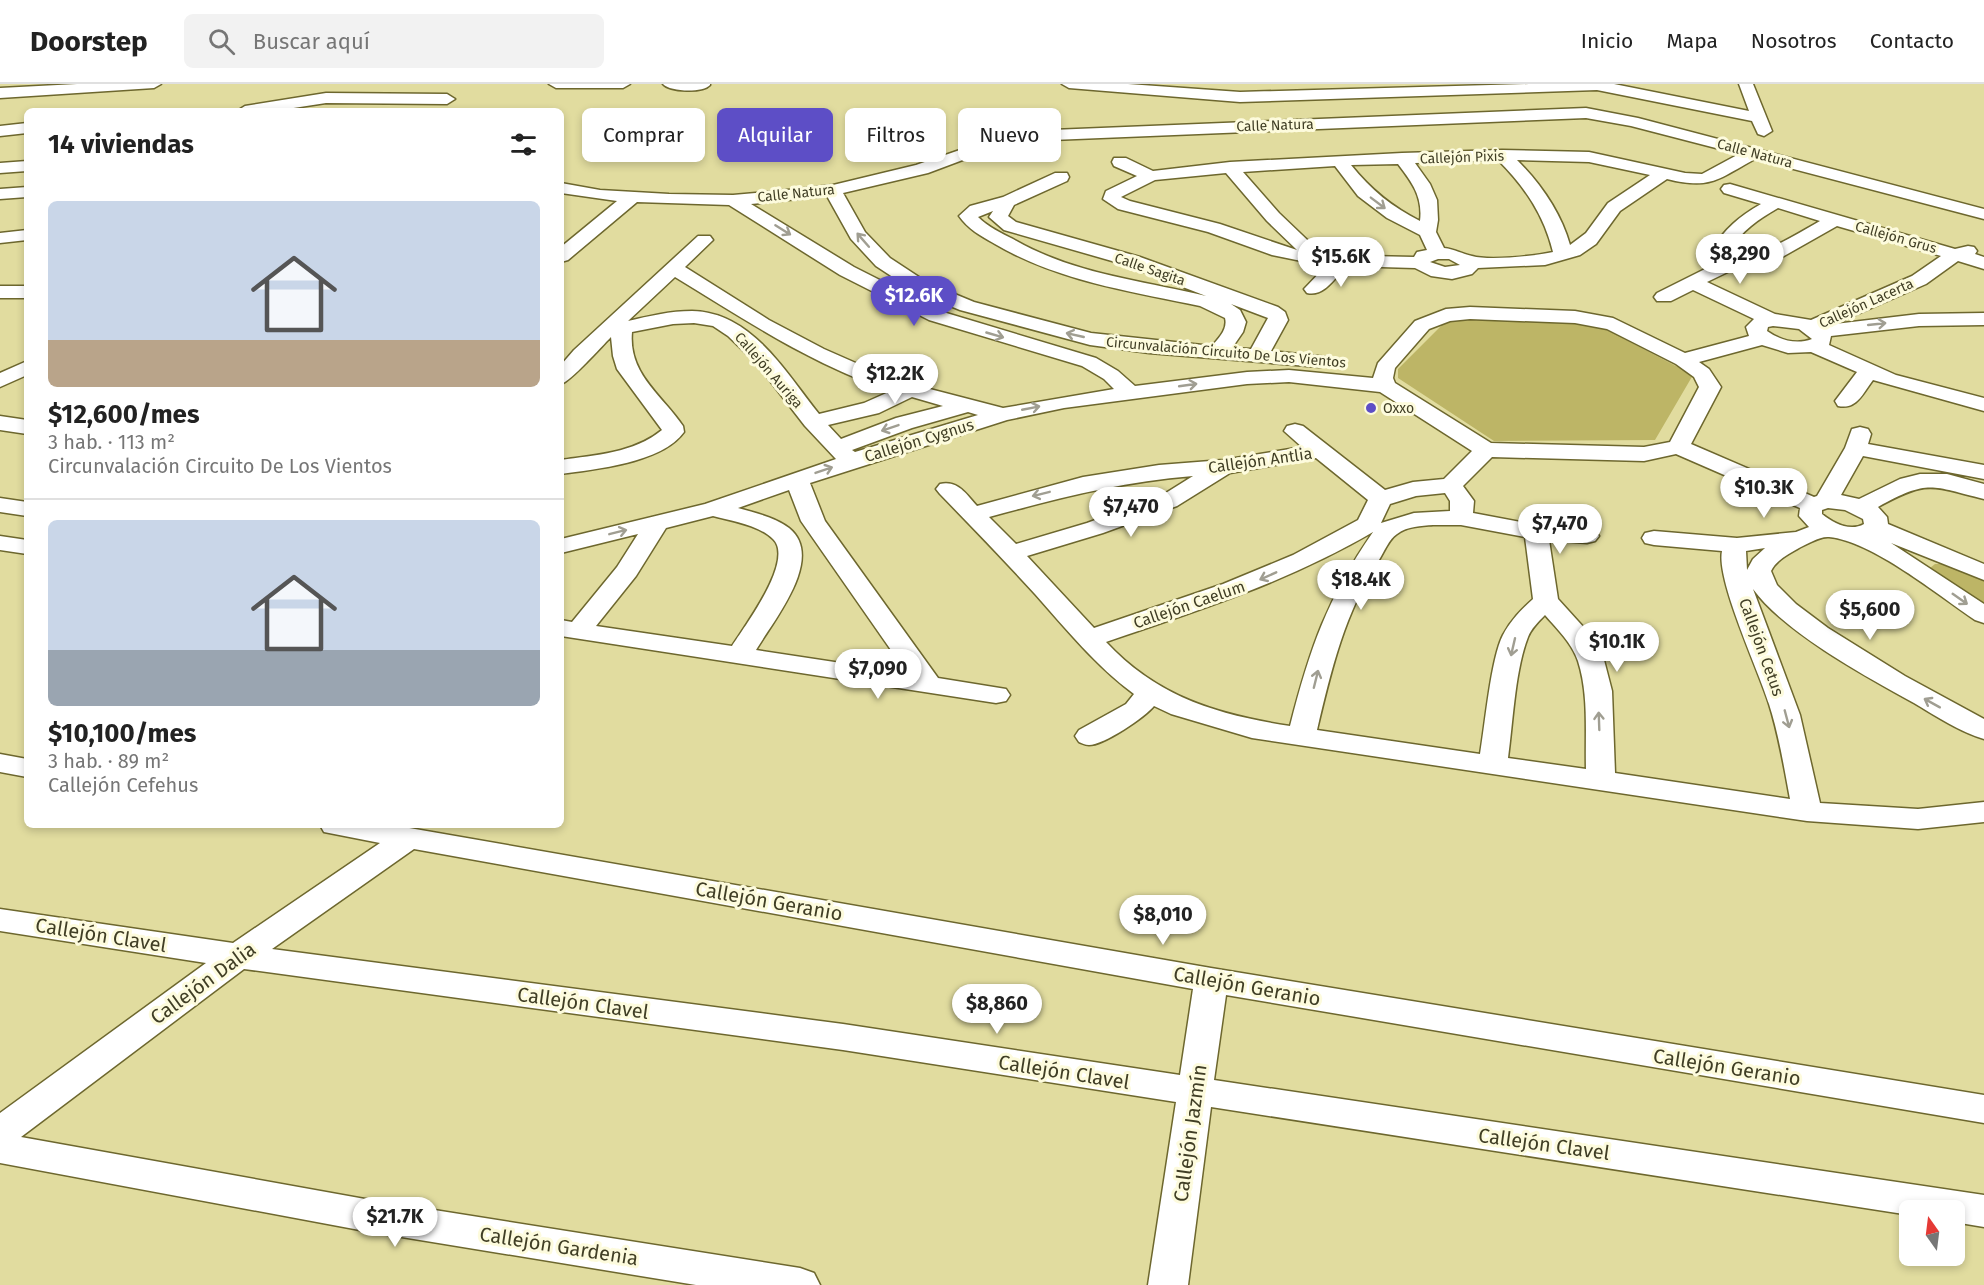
<!DOCTYPE html>
<html lang="es">
<head>
<meta charset="utf-8">
<style>
  body { margin:0; font-family:"Fira Sans",sans-serif; background:#f2f2f2; color:#222; height:100vh; display:flex; flex-direction:column; font-size:22px; white-space:nowrap }
  * { box-sizing:border-box; margin:0 }
  p { font-size:20px; color:#767676 }
  .icon { flex:none; width:33px; height:33px; fill:none; stroke:currentColor; stroke-width:2; stroke-linecap:round; stroke-linejoin:round }
  .map { position:relative; flex:1; overflow:hidden }
  .details { position:absolute; left:24px; top:24px; width:540px; height:720px; display:flex; flex-direction:column; background:#fff; border-radius:9px; box-shadow:0 3px 9px #0003 }
  .details>* { flex:none }
  .hud { position:absolute; left:582px; top:24px; width:570px; height:54px; display:flex; gap:12px }
  .needle { width:39px; rotate:346deg }
  .buttons { position:absolute; left:1899px; top:1116px; display:grid; gap:12px }
  .buttons a { display:grid; place-items:center; width:66px; height:66px; border-radius:9px; background:#fff; box-shadow:0 3px 9px #0003; font-size:30px }
  .price { position:absolute; translate:-50% -51px; padding:0 14px; border-radius:21px; background:#fff; color:#222; font-size:20px; line-height:39px; filter:drop-shadow(0 2px 3px #0008) }
  .price::after { content:''; position:absolute; left:50%; top:36px; width:18px; height:14px; margin-left:-9px; background:inherit; clip-path:polygon(0 0,100% 0,50% 100%) }
  .price.selected { background:#5d4ec6; color:#fff }
  ul { padding:0; list-style:none }
  li { display:grid; align-content:center; gap:12px; height:318px; padding:0 24px }
  li+li { border-top:2px solid #e0e0e0 }
  li span { display:grid; place-items:center; height:186px; border-radius:9px; color:#555 }
  li>.icon { margin-inline-start:auto }
  span .icon { width:108px; height:108px; fill:#fffc; stroke-width:1 }
  li b { font-size:26px }
  h2 { display:flex; justify-content:space-between; align-items:center; height:72px; padding:0 24px; font-size:26px }
  .tag { padding:0 21px; border-radius:9px; background:#fff; box-shadow:0 3px 9px #0003; font-size:21px; line-height:54px }
  .tag.selected { background:#5d4ec6; color:#fff }
  header { display:flex; align-items:center; gap:36px; box-sizing:border-box; height:84px; padding:0 30px; background:#fff; border-bottom:2px solid #e0e0e0 }
  header strong { font-size:28px }
  nav { display:flex; gap:33px; margin-inline-start:auto; font-size:21px }
  .search { width:420px; height:54px; background:#f2f2f2; display:flex; align-items:center; gap:15px; box-sizing:border-box; padding:0 21px; border-radius:9px; color:#767676; font-size:22px }
  .map>svg:first-child { display:block }
  .green { fill:#bdb566 }
  .lines { fill:none; stroke-linecap:round; stroke-linejoin:round }
  .minor-casing { stroke:#6d672e; stroke-width:3 }
  .minor { fill:#fff; fill-rule:evenodd }
  .oneway { stroke:#a09e92 }
  .poi-dot { fill:#5d4ec6; stroke:#fdfbdd; stroke-width:2 }
  .labels { text-anchor:middle; stroke-width:6; stroke-linejoin:round; paint-order:stroke }
  .far-street-label { font-size:14px; fill:#403e25; stroke:#fdfbdd }
  .far-poi-label { font-size:14px; fill:#403e25; stroke:#fdfbdd; text-anchor:start }
  .street-label { font-size:16px; fill:#403e25; stroke:#fdfbdd }
  .near-street-label { font-size:20px; fill:#403e25; stroke:#fdfbdd }
</style>
</head>
<body>
<header>
<strong>Doorstep</strong>
<div class="search"><svg class="icon" aria-label="search" viewBox="0 0 24 24"><circle cx="10" cy="10" r="6"/><path d="M15 15l6 6"/></svg>Buscar aquí</div>
<nav><a>Inicio</a><a>Mapa</a><a>Nosotros</a><a>Contacto</a></nav>
</header>
<div class="map">
<svg width="1984" height="1201" viewBox="0 0 1984 1201">
  <rect width="100%" height="100%" fill="#e1dc9f"/>
  <path class="green" d="M1448 235 1588 236 1693 291 1655 356 1494 357 1398 294V285Z
    M1935 480H1945L1984 494V524L1931 487 1930 484Z"/>
  <g class="lines">
    <g class="minor-casing">
      <path id="minor" d="M77 0H161L154 4 0 14V4Z
        M549 0H630L623 4H556Z
        M663 0H710V1C703 9 670 8 663 0Z
        M1062 0H1128L1240 8 1529 0H1614L1749 27 1739 0H1753L1772 47 1764 52 1758 50 1752 37 1597 6 1240 18 1069 4Z
        M326 9 447 10 455 15 447 20 326 19 274 27H237L245 22Z
        M1586 24 1638 34 1984 125V135L1755 75C1718 95 1711 106 1667 95L1620 127 1596 160 1580 171 1545 181 1478 184 1472 190 1452 195 1431 192 1415 184 1346 182C1335 194 1324 213 1307 209L1304 205 1326 182 1272 171 1208 148 1118 125 1103 115 1106 107 1137 92 1114 82 1112 78 1114 74H1126L1153 87 1230 78 1402 69 1502 66 1589 68 1685 89 1702 90 1739 70 1631 42 1586 34 1052 56 992 65 928 89 843 109 865 148 890 174 928 199 974 218 1091 249 1212 262C1219 254 1228 245 1225 234L1200 222C1129 207 1058 197 995 160 981 152 968 145 959 132L970 122 1003 113 1055 89H1067L1069 93 1067 97 1014 121 1008 132 1016 138 1140 173 1278 223 1285 228 1288 236 1271 267 1327 273 1330 277 1327 281 1320 283 1149 269 1090 261 960 226 914 207 876 182 851 155 827 112 751 120 854 183 943 228 1096 274 1118 287 1135 302 1247 288 1289 286 1373 294 1378 279 1415 237 1446 225 1470 223 1575 227 1613 234 1685 269 1749 252 1746 243 1754 235 1693 206 1671 217H1657L1654 213 1657 209 1719 178 1712 166C1724 145 1740 132 1761 120L1724 109 1721 105 1724 101 1730 100 1955 165 1968 162 1974 163 1977 167 1975 170 1984 173V185L1958 177 1926 200 1835 240 1919 230 1984 229V241L1919 242 1831 252 1829 261 1896 291 1984 314V327L1873 296C1863 309 1857 326 1838 322L1835 317 1857 288 1811 268 1788 269 1762 261 1699 278 1709 285 1721 303 1691 360 1814 413 1817 412 1845 364 1852 345 1860 343 1868 345 1871 350 1868 360 1984 381V395L1863 372 1841 411 1859 415 1900 395 1920 390H1947L1984 400V415C1930 402 1929 395 1878 423L1887 433 1888 440 1984 480V496L1891 459 1984 520V539L1975 536C1938 511 1872 457 1829 453 1820 452 1807 460 1799 464 1789 470 1776 476 1771 487L1777 501 1796 520 1828 544 1905 592 1984 635V655C1960 648 1936 632 1914 619 1867 593 1784 548 1753 505L1800 631 1820 719 1918 725 1984 718V738L1918 745 1807 737 1252 654 1171 630 1154 622C1145 633 1104 661 1089 661 1085 661 1082 659 1079 658L1075 652 1079 646 1126 620 1134 610C1096 582 1067 546 1035 510 1004 476 972 443 940 410L936 405 940 400C958 396 966 410 977 422L1083 393 1159 381 1223 376 1302 363 1284 347 1287 342 1295 340 1303 342 1385 406 1413 398 1444 395 1472 367 1380 308 1289 298 1247 300 1064 324 1007 336 810 399 825 437 938 594 1006 605 1010 611 1006 617 996 619 561 552V536L572 538 617 483 638 450 561 469V455L705 420 836 375 805 342 757 280 728 252 713 242 694 239 673 240 632 248C628 290 662 311 683 342L684 348C662 379 596 385 561 390V376C595 371 634 369 662 346L617 285 613 272 611 253C601 263 570 298 561 300V281L574 266 698 152H710L713 156 685 183 769 236 824 265 874 287 926 304 1003 324 1114 305 1104 295 1082 282 929 236 840 191 729 121 637 118 568 176 561 178V163L617 117 561 109V99L600 106 669 110 733 111 798 105 833 101 916 81 989 56 1052 46ZM1498 76C1525 103 1544 131 1553 168 1535 172 1489 177 1472 172 1462 170 1455 165 1444 164L1436 148 1438 136 1437 116 1430 100 1415 79ZM1517 76 1589 78 1650 91 1608 119 1586 149 1570 161C1561 129 1541 100 1517 76ZM1398 80C1412 98 1423 113 1420 137 1392 123 1371 106 1351 81ZM1335 82 1358 112 1387 134 1420 151 1427 166 1417 168 1414 173 1323 171 1279 129 1243 88ZM1226 89 1267 137 1297 166 1220 140 1130 117 1121 113 1155 96ZM1778 124 1820 137C1793 152 1767 170 1735 174L1730 166C1741 147 1759 135 1778 124ZM993 127 989 133 1004 146 1126 181 1206 212C1140 196 1073 190 1013 155 1001 149 988 143 978 133ZM1837 142 1941 172 1912 192 1811 236 1775 230 1707 198 1734 185 1759 181 1784 172ZM1438 175H1449L1460 181 1445 183 1430 178ZM675 193C746 236 812 281 891 307L864 319 819 330C786 289 752 228 692 227 670 227 649 232 628 237ZM1231 220 1268 234 1251 265 1232 264 1243 248 1246 238 1240 226ZM1470 235 1575 239 1607 245 1676 280 1694 293 1699 303 1670 358 1644 363 1491 359 1395 299 1393 294 1395 284 1429 245 1450 237ZM1773 242 1799 245 1812 255C1796 261 1780 256 1767 247L1768 243ZM912 313 943 322 896 334 841 355 828 341 879 329ZM968 328 978 331 855 368 852 366 912 344ZM1676 370 1800 424 1799 432 1809 443 1796 448 1737 454 1654 447 1645 449 1642 454 1645 459 1654 461 1722 467C1716 496 1759 587 1769 620 1779 651 1784 683 1790 715L1615 689 1612 607 1604 576 1587 547 1558 515 1549 456 1587 459 1595 457 1599 452 1595 447 1536 441 1473 429 1474 417 1463 402 1492 373 1644 377ZM1316 374 1368 416 1358 436 1293 471 1223 500 1094 544 1027 472 1103 449 1177 422 1230 389ZM1193 392 1161 412 1087 439 1016 460 989 433C1059 414 1120 398 1193 392ZM789 406 801 437 907 589 756 566C773 537 826 474 789 444 775 433 755 429 738 424ZM1445 409 1450 417V427L1414 429 1381 439 1390 420 1416 412ZM1828 424 1845 426 1863 435 1864 440C1850 448 1833 439 1822 430V426ZM713 432C731 437 759 441 773 455 795 476 744 543 732 562L596 542 636 492 666 444ZM1433 441H1461L1525 453 1533 515C1521 526 1511 536 1503 551 1491 574 1485 641 1480 670L1317 646C1331 586 1345 528 1379 476 1384 468 1389 455 1397 450 1408 442 1421 442 1433 441ZM1373 448C1327 515 1310 564 1290 642 1218 631 1157 613 1106 558 1198 527 1289 497 1373 448ZM1765 464 1753 475 1747 486 1746 467ZM1545 531C1557 545 1572 559 1578 577 1589 611 1585 650 1586 685L1508 674C1513 638 1515 586 1528 553 1531 545 1538 538 1545 531Z
        M27 39V49L0 52V42Z
        M27 77V87L0 89V79Z
        M27 103V113L0 115V105Z
        M27 146V156L0 159V149Z
        M0 202H27V214H0Z
        M27 277V291L0 303V289Z
        M0 332 27 336V350L0 346Z
        M0 414 27 418V432L0 428Z
        M0 452 27 456V470L0 466Z
        M0 670 27 675V693L0 688Z
        M320 741H392L1211 884 1984 1011V1039L1226 911 1214 996 1984 1111V1143L1954 1138V1126H1910V1131L1211 1023 1188 1201H1148L1176 1018 843 966 244 885 21 1053 365 1115 800 1184 814 1189 820 1201H696L365 1147 0 1079V1029L206 879 0 847V825L233 859 380 759 324 748ZM414 765 1193 905 1180 991 843 940 272 865Z"/>
    </g>
    <use href="#minor" class="minor"/>
  </g>
  <defs><path id="oneway-shaft" d="M-6 0H5M1.5-3L5.5 0L1.5 3" fill="none" stroke-width="1.6" stroke-linecap="round" stroke-linejoin="round" transform="scale(1.5)"/></defs>
  <g class="oneway">
    <use href="#oneway-shaft" transform="translate(1378 119) rotate(37)"/>
    <use href="#oneway-shaft" transform="translate(783 146) rotate(32)"/>
    <use href="#oneway-shaft" transform="translate(863 156) rotate(-131)"/>
    <use href="#oneway-shaft" transform="translate(1877 240) rotate(-6)"/>
    <use href="#oneway-shaft" transform="translate(995 251) rotate(16)"/>
    <use href="#oneway-shaft" transform="translate(1075 251) rotate(-167)"/>
    <use href="#oneway-shaft" transform="translate(1188 301) rotate(-8)"/>
    <use href="#oneway-shaft" transform="translate(1031 324) rotate(-11)"/>
    <use href="#oneway-shaft" transform="translate(890 344) rotate(161)"/>
    <use href="#oneway-shaft" transform="translate(824 386) rotate(-19)"/>
    <use href="#oneway-shaft" transform="translate(1041 410) rotate(166)"/>
    <use href="#oneway-shaft" transform="translate(618 448) rotate(-14)"/>
    <use href="#oneway-shaft" transform="translate(1268 492) rotate(156)"/>
    <use href="#oneway-shaft" transform="translate(1960 515) rotate(35)"/>
    <use href="#oneway-shaft" transform="translate(1513 563) rotate(103)"/>
    <use href="#oneway-shaft" transform="translate(1316 595) rotate(-76)"/>
    <use href="#oneway-shaft" transform="translate(1932 619) rotate(-151)"/>
    <use href="#oneway-shaft" transform="translate(1787 635) rotate(75)"/>
    <use href="#oneway-shaft" transform="translate(1599 637) rotate(-92)"/>
  </g>
  <circle class="poi-dot" cx="1371" cy="324" r="6"/>
  <g class="labels">
    <g class="far-street-label">
      <text transform="translate(1275 41) rotate(-2)" y="5">Calle Natura</text>
      <text transform="translate(1755 69) rotate(15)" y="5">Calle Natura</text>
      <text transform="translate(1462 73) rotate(-2)" y="5">Callejón Pixis</text>
      <text transform="translate(796 109) rotate(-6)" y="5">Calle Natura</text>
      <text transform="translate(1896 153) rotate(16)" y="5">Callejón Grus</text>
      <text transform="translate(1150 185) rotate(19)" y="5">Calle Sagita</text>
      <text transform="translate(1866 219) rotate(-24)" y="5">Callejón Lacerta</text>
      <text transform="translate(1226 268) rotate(5)" y="5">Circunvalación Circuito De Los Vientos</text>
      <text transform="translate(769 286) rotate(49)" y="5">Callejón Auriga</text>
    </g>
    <g class="far-poi-label">
      <text x="1383" y="329">Oxxo</text>
    </g>
    <g class="street-label">
      <text transform="translate(919 356) rotate(-17)" y="6">Callejón Cygnus</text>
      <text transform="translate(1260 376) rotate(-8)" y="6">Callejón Antlia</text>
      <text transform="translate(1189 520) rotate(-19)" y="6">Callejón Caelum</text>
      <text transform="translate(1762 563) rotate(70)" y="6">Callejón Cetus</text>
    </g>
    <g class="near-street-label">
      <text transform="translate(769 817) rotate(10)" y="7">Callejón Geranio</text>
      <text transform="translate(101 851) rotate(9)" y="7">Callejón Clavel</text>
      <text transform="translate(203 899) rotate(-36)" y="7">Callejón Dalia</text>
      <text transform="translate(1247 902) rotate(10)" y="7">Callejón Geranio</text>
      <text transform="translate(583 919) rotate(8)" y="7">Callejón Clavel</text>
      <text transform="translate(1727 983) rotate(9)" y="7">Callejón Geranio</text>
      <text transform="translate(1064 988) rotate(9)" y="7">Callejón Clavel</text>
      <text transform="translate(1190 1049) rotate(-82)" y="7">Callejón Jazmín</text>
      <text transform="translate(1544 1060) rotate(8)" y="7">Callejón Clavel</text>
      <text transform="translate(559 1162) rotate(9)" y="7">Callejón Gardenia</text>
    </g>
  </g>
</svg>
<div class="buttons">
<a><svg class="needle" viewBox="-14 -14 28 28"><path d="M0-13l5 13h-10z" fill="#e53935"/><path d="M0 13l5-13h-10z" fill="#767676"/></svg></a>
</div>
<b class="price" style="left:1740px;top:201px">$8,290</b>
<b class="price" style="left:1341px;top:204px">$15.6K</b>
<b class="price selected" style="left:914px;top:243px">$12.6K</b>
<b class="price" style="left:895px;top:321px">$12.2K</b>
<b class="price" style="left:1764px;top:435px">$10.3K</b>
<b class="price" style="left:1131px;top:454px">$7,470</b>
<b class="price" style="left:1560px;top:471px">$7,470</b>
<b class="price" style="left:1361px;top:527px">$18.4K</b>
<b class="price" style="left:1870px;top:557px">$5,600</b>
<b class="price" style="left:1617px;top:589px">$10.1K</b>
<b class="price" style="left:878px;top:616px">$7,090</b>
<b class="price" style="left:1163px;top:862px">$8,010</b>
<b class="price" style="left:997px;top:951px">$8,860</b>
<b class="price" style="left:395px;top:1164px">$21.7K</b>
<div class="hud">
<a class="tag">Comprar</a>
<a class="tag selected">Alquilar</a>
<a class="tag">Filtros</a>
<a class="tag">Nuevo</a>
</div>
<section class="details">
<h2>14 viviendas<svg class="icon" aria-label="filters" viewBox="0 0 24 24"><path d="M4 7h16M4 17h16"/><circle cx="9" cy="7" r="2"/><circle cx="15" cy="17" r="2"/></svg></h2>
<ul>
<li><span style="background:linear-gradient(#c9d6e8 75%,#b9a48a 0)"><svg class="icon" aria-label="home" viewBox="0 0 24 24"><path d="M3 11l9-7 9 7M6 9v11h12V9"/></svg></span><div><b>$12,600/mes</b><p>3 hab. · 113 m²</p><p>Circunvalación Circuito De Los Vientos</p></div></li>
<li><span style="background:linear-gradient(#c9d6e8 70%,#9aa5b1 0)"><svg class="icon" aria-label="home" viewBox="0 0 24 24"><path d="M3 11l9-7 9 7M6 9v11h12V9"/></svg></span><div><b>$10,100/mes</b><p>3 hab. · 89 m²</p><p>Callejón Cefehus</p></div></li>
</ul>
</section>
</div>
</body>
</html>
